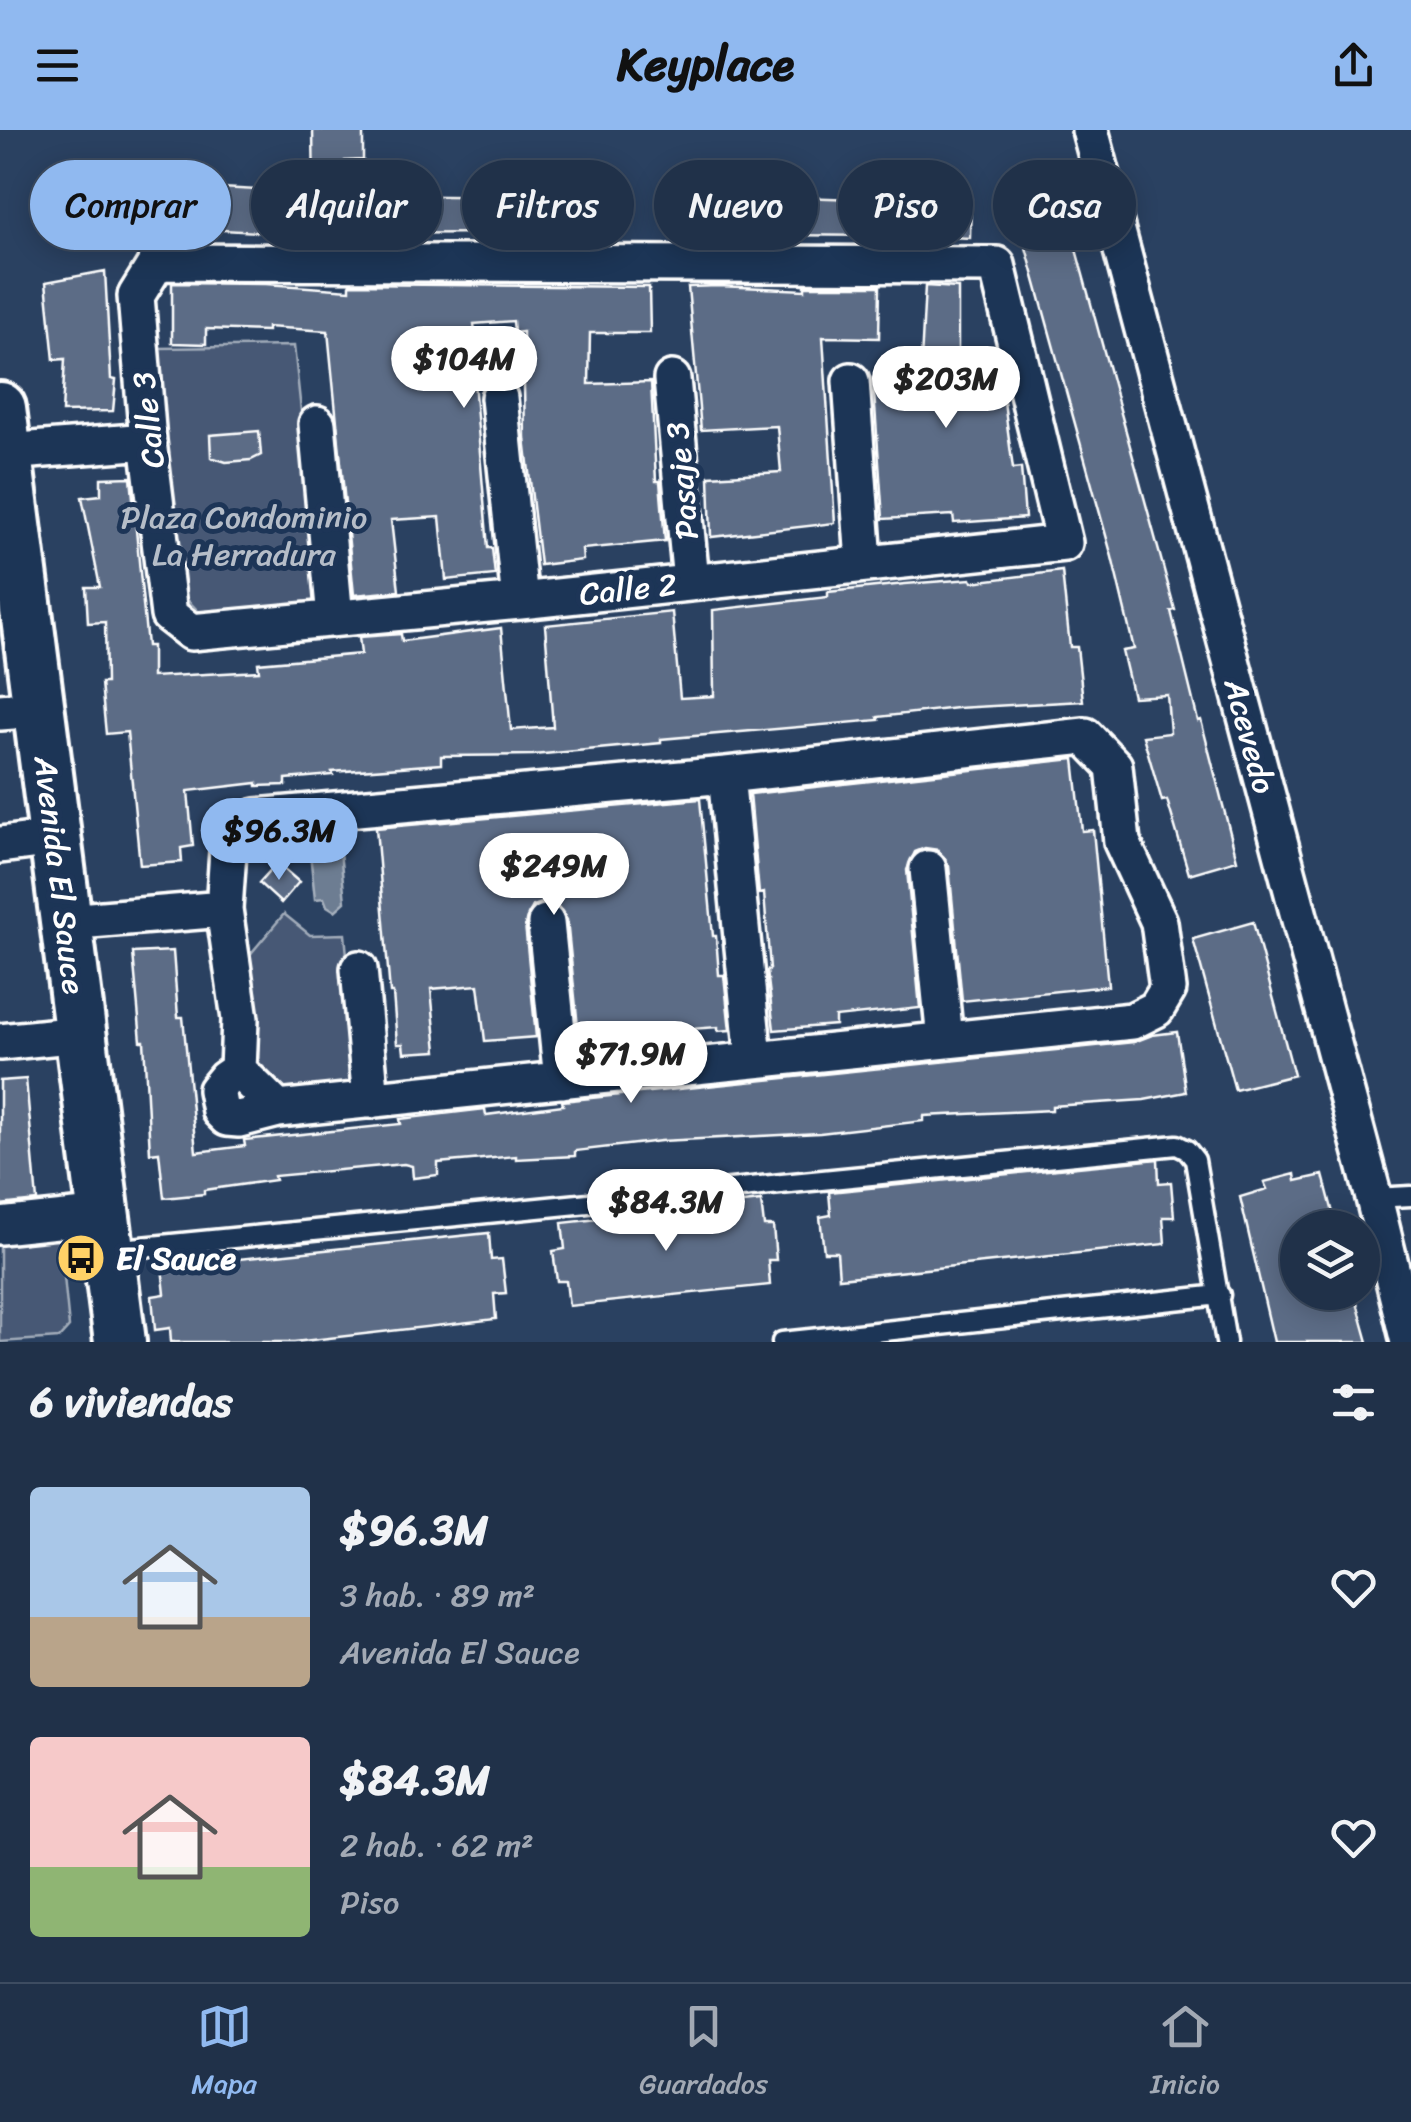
<!DOCTYPE html>
<html lang="es">
<head>
<meta charset="utf-8">
<style>
  body { margin:0; font-family:Sriracha,sans-serif; background:#2d3d53; color:#f1f3f6; height:100vh; display:flex; flex-direction:column; font-size:38px; white-space:nowrap }
  * { box-sizing:border-box; margin:0 }
  p { font-size:32px; color:#a2a9b4 }
  .icon { flex:none; width:55px; height:55px; fill:none; stroke:currentColor; stroke-width:2; stroke-linecap:round; stroke-linejoin:round }
  .map { position:relative; height:1212px; overflow:hidden }
  .drawer { display:flex; flex-direction:column; background:#203149; flex:1 }
  .drawer>* { flex:none }
  .banner { position:absolute; left:30px; top:30px; width:1352px; height:90px; display:flex; gap:20px }
  .fabs { position:absolute; left:1280px; top:1080px; display:grid; gap:20px }
  .fabs a { display:grid; place-items:center; width:100px; height:100px; border-radius:50%; background:#203149; box-shadow:0 5px 25px #0003,0 0 0 2px #3d4c61; font-size:50px }
  .price { position:absolute; translate:-50% -85px; padding:0 22px; border-radius:35px; background:#fff; color:#222; font-size:32px; line-height:65px; filter:drop-shadow(0 2px 5px #0008) }
  .price::after { content:''; position:absolute; left:50%; top:60px; width:30px; height:22px; margin-left:-15px; background:inherit; clip-path:polygon(0 0,100% 0,50% 100%) }
  .price.selected { background:#90b9f0; color:#111 }
  ul { padding:0; list-style:none }
  li { display:flex; align-items:center; gap:30px; height:250px; padding:0 30px }
  li span { display:grid; place-items:center; flex:none; width:280px; height:200px; border-radius:10px; color:#555 }
  li>.icon { margin-inline-start:auto }
  span .icon { width:120px; height:120px; fill:#fffc; stroke-width:1 }
  li b { font-size:42px }
  h2 { display:flex; justify-content:space-between; align-items:center; height:120px; padding:0 30px; font-size:42px }
  .chip { padding:0 35px; border-radius:45px; background:#203149; box-shadow:0 5px 25px #0003,0 0 0 2px #3d4c61; font-size:35px; line-height:90px }
  .chip.selected { background:#90b9f0; color:#111 }
  header { display:flex; justify-content:space-between; align-items:center; height:130px; padding:0 30px; background:#90b9f0; color:#111; font-size:45px; font-weight:700 }
  .menu { display:flex; justify-content:space-around; align-items:center; height:140px; border-top:2px solid #3d4c61; background:#203149; font-size:28px; color:#a2a9b4 }
  .menu a { display:grid; justify-items:center; gap:5px }
  .menu .selected { color:#90b9f0 }
  .map>svg:first-child { display:block }
  .green { fill:#465975; stroke:#a2acba; stroke-width:2.5 }
  .water { fill:#6d7d92; stroke:#a7b1be; stroke-width:2.5 }
  .building { fill:#5b6c86; stroke:#fff; stroke-width:2.5 }
  .lines { fill:none; stroke-linecap:round; stroke-linejoin:round }
  .service-casing { stroke:#fff; stroke-width:25 }
  .minor-casing { stroke:#fff; stroke-width:42 }
  .secondary-casing { stroke:#fff; stroke-width:58 }
  .service { stroke:#1d3557; stroke-width:18 }
  .minor { stroke:#1d3557; stroke-width:35 }
  .secondary { stroke:#1d3557; stroke-width:50 }
  .labels { text-anchor:middle; stroke-width:10; stroke-linejoin:round; paint-order:stroke }
  .street-label { font-size:32px; fill:#fff; stroke:#1d3557 }
  .park-label { font-size:32px; fill:#b5bdc8; stroke:#1d3557 }
  .poi-label { font-size:32px; font-weight:bold; fill:#fff; stroke:#1d3557; text-anchor:start }
</style>
</head>
<body>
<header><svg class="icon" aria-label="menu" viewBox="0 0 24 24"><path d="M4 6h16M4 12h16M4 18h16"/></svg>Keyplace<svg class="icon" aria-label="share" viewBox="0 0 24 24"><path d="M12 15V3M7 8l5-5 5 5M5 13v7h14v-7"/></svg></header>
<div class="map">
<svg width="1411" height="1212" viewBox="0 0 1411 1212">
  <rect width="100%" height="100%" fill="#2a4161"/>
  <filter id="ink" filterUnits="userSpaceOnUse"><feTurbulence type="fractalNoise" baseFrequency=".01" numOctaves="2"/><feDisplacementMap in="SourceGraphic" scale="20" xChannelSelector="R" yChannelSelector="G"/><feConvolveMatrix kernelMatrix="1 2 1 2 8 2 1 2 1" color-interpolation-filters="sRGB"/></filter>
  <g filter="url(#ink)">
    <path class="green" d="M294 216 322 476 202 485 180 462 158 218Z
      M284 784 310 805 345 804 360 965 278 969 246 933 243 833Z
      M60 1106 69 1197 59 1208 0 1212V1112Z"/>
    <path class="water" d="M339 711 345 772 335 781 327 776 324 768 315 769 309 714Z"/>
    <path class="building" d="M313 0H363V30L345 31 346 65 536 67V103L291 104 188 98V101L103 97V102L54 99 57 60 129 64V53L314 63Z
      M773 66 882 70V106L670 104 669 68Z
      M929 67 971 69 970 108 927 106Z
      M585 68 625 69 623 104 583 103Z
      M1063 72 1175 480 1171 481 1198 591 1201 590 1237 730 1189 744 1167 670 1162 671 1143 606 1170 603 1167 565 1133 567 1122 521 1134 519 1112 427 1017 85Z
      M105 141 111 249 116 250 113 281 62 282 65 229 54 230 46 152Z
      M172 153 266 154 350 160V154L649 157 650 203H590L589 254 651 252 656 351H660L665 411 582 419 583 430 540 435 525 308 523 202 514 203 513 191 474 194 475 203H470L475 263 488 418H492L495 445 446 450 440 387 391 390 399 461 354 465 328 201 267 197V201L206 199V214L172 213Z
      M718 156 805 160V156H880L879 208 823 207 835 393 711 407 709 346 781 342 777 296 701 300 688 157Z
      M925 156 958 158V227L984 224 986 235 999 234 1013 339 1021 338 1025 388 954 393 953 385 883 389 873 248 920 250Z
      M259 301 261 325 251 330 226 332 211 327 210 305Z
      M131 347 147 516H152V547L259 541 258 533 361 524 359 507 401 504 402 511 501 498 511 600 553 597 545 495 672 482 680 568 714 566 713 480 828 467V462L905 454 971 449 972 452 1062 441 1070 517H1077L1083 571 957 578 878 587 879 590 661 609V613L533 625 441 626V634L332 642 333 645 286 649V655L257 656V653L188 661 193 716 181 718 182 732 140 735 127 602 106 604 101 553H106L105 492 88 493 86 457H100L82 367 101 365V348Z
      M1074 629 1082 701 1093 700 1108 856 962 871 949 736 938 720 925 718 915 722 907 740 920 878 835 887V895L774 900 767 841 770 839 764 763 759 764 750 664Z
      M700 669 713 806H716L719 845H724L730 900 718 901V897L579 907 567 790 556 774 545 772 533 776 525 794 536 907 485 911 478 855 431 859 437 921 404 923 403 914H397L393 863H390L376 698Z
      M277 733 299 752 281 773 259 753Z
      M1253 792 1294 945 1235 960 1193 809Z
      M173 821 178 887H183L196 1022 245 1016 244 1010 401 994 400 989 485 979 486 985 563 975 562 971 1134 912 1152 905 1177 902 1186 962 1144 970 1052 976V980L924 986V991L820 1003 661 1011 575 1021V1026L516 1029V1026L438 1033V1045L413 1048 412 1036 404 1034 274 1046 275 1050 204 1060V1064L164 1068 159 1022 150 1023 144 911H141L133 823Z
      M26 949 37 1071 0 1075V951Z
      M1158 1029 1159 1053 1171 1052 1174 1087H1163L1165 1114 839 1148 837 1122H824L820 1087 831 1085 829 1062Z
      M1295 1044 1296 1051 1323 1045 1337 1098H1298V1162H1354L1368 1212H1274L1240 1067 1267 1059 1264 1052Z
      M761 1071 764 1096H773L776 1130H768L770 1155 569 1176 566 1151H557L553 1121 565 1119 562 1093Z
      M489 1103 491 1130 502 1129 506 1163 494 1164 496 1189 294 1212H171L170 1198 155 1200 152 1166 165 1164 162 1137Z"/>
    <g class="lines">
      <g class="service-casing">
        <path id="service" d="M1374 1068 1411 1066
          M111 1120 1177 1015 1187 1020 1195 1030 1226 1212
          M782 1212 1220 1165"/>
      </g>
      <g class="minor-casing">
        <path id="minor" d="M1090 0 1374 1068 1409 1212
          M157 132 997 135 1064 413 520 471 191 502 169 485 148 311 136 166Z
          M672 249 691 452
          M851 251 864 432
          M499 268 520 471
          M317 294 335 488
          M6 322 148 311
          M0 582 39 579
          M1085 606 1114 636 1122 712 1159 792 1168 859 1156 879 1132 891 278 979 238 940 240 889 224 779 229 707 256 687 726 645Z
          M726 645 754 929
          M0 715 55 708
          M928 739 945 910
          M66 792 224 779
          M546 793 562 950
          M359 839 371 970
          M0 912 80 904
          M238 940 225 949 216 960 220 981 227 988 239 989 278 979
          M0 1096 104 1085"/>
      </g>
      <g class="secondary-casing">
        <path id="secondary" d="M0 278 120 1212"/>
      </g>
      <use href="#service" class="service"/>
      <use href="#minor" class="minor"/>
      <use href="#secondary" class="secondary"/>
    </g>
  </g>
  <defs>
    <g id="bus-disc" transform="scale(2.5)"><circle r="9.5" fill="#ffd166" stroke="#1d3557"/><path d="M-5-6H5V4H4V6H2V4H-2V6H-4V4H-5ZM-3.5-4V0h7V-4ZM-3.5 1.2v1.5H-2V1.2ZM2 1.2v1.5H3.5V1.2Z" fill="#111"/></g>
  </defs>
  <g fill-rule="evenodd">
    <use href="#bus-disc" x="81" y="1128"/>
  </g>
  <g class="labels">
    <g class="street-label">
      <text transform="translate(148 290) rotate(-96)" y="11">Calle 3</text>
      <text transform="translate(682 351) rotate(-95)" y="11">Pasaje 3</text>
      <text transform="translate(628 459) rotate(-6)" y="11">Calle 2</text>
      <text transform="translate(1250 606) rotate(75)" y="11">Acevedo</text>
      <text transform="translate(60 745) rotate(83)" y="11">Avenida El Sauce</text>
    </g>
    <g class="park-label">
      <text x="244" y="398">Plaza Condominio<tspan x="244" dy="37">La Herradura</tspan></text>
    </g>
    <g class="poi-label">
      <text x="116" y="1139">El Sauce</text>
    </g>
  </g>
</svg>
<div class="fabs">
<a><svg class="icon" aria-label="layers" viewBox="0 0 24 24"><path d="M12 4l9 5-9 5-9-5zM3 14l9 5 9-5"/></svg></a>
</div>
<b class="price" style="left:464px;top:281px">$104M</b>
<b class="price" style="left:946px;top:301px">$203M</b>
<b class="price selected" style="left:279px;top:753px">$96.3M</b>
<b class="price" style="left:554px;top:788px">$249M</b>
<b class="price" style="left:631px;top:976px">$71.9M</b>
<b class="price" style="left:666px;top:1124px">$84.3M</b>
<div class="banner">
<a class="chip selected">Comprar</a>
<a class="chip">Alquilar</a>
<a class="chip">Filtros</a>
<a class="chip">Nuevo</a>
<a class="chip">Piso</a>
<a class="chip">Casa</a>
</div>
</div>
<section class="drawer">
<h2>6 viviendas<svg class="icon" aria-label="filters" viewBox="0 0 24 24"><path d="M4 7h16M4 17h16"/><circle cx="9" cy="7" r="2"/><circle cx="15" cy="17" r="2"/></svg></h2>
<ul>
<li><span style="background:linear-gradient(#a9c7e8 65%,#b9a48a 0)"><svg class="icon" aria-label="home" viewBox="0 0 24 24"><path d="M3 11l9-7 9 7M6 9v11h12V9"/></svg></span><div><b>$96.3M</b><p>3 hab. · 89 m²</p><p>Avenida El Sauce</p></div><svg class="icon" aria-label="heart" viewBox="0 0 24 24"><path d="M12 20l-8-8c-3-5 5-10 8-4 3-6 11-1 8 4z"/></svg></li>
<li><span style="background:linear-gradient(#f6c9c9 65%,#8fb573 0)"><svg class="icon" aria-label="home" viewBox="0 0 24 24"><path d="M3 11l9-7 9 7M6 9v11h12V9"/></svg></span><div><b>$84.3M</b><p>2 hab. · 62 m²</p><p>Piso</p></div><svg class="icon" aria-label="heart" viewBox="0 0 24 24"><path d="M12 20l-8-8c-3-5 5-10 8-4 3-6 11-1 8 4z"/></svg></li>
</ul>
</section>
<nav class="menu">
<a class="selected"><svg class="icon" aria-label="map" viewBox="0 0 24 24"><path d="M3 6l6-2 6 2 6-2v14l-6 2-6-2-6 2zM9 4v14M15 6v14"/></svg>Mapa</a>
<a><svg class="icon" aria-label="saved" viewBox="0 0 24 24"><path d="M7 4h10v16l-5-4-5 4z"/></svg>Guardados</a>
<a><svg class="icon" aria-label="home" viewBox="0 0 24 24"><path d="M3 11l9-7 9 7M6 9v11h12V9"/></svg>Inicio</a>
</nav>
</body>
</html>
